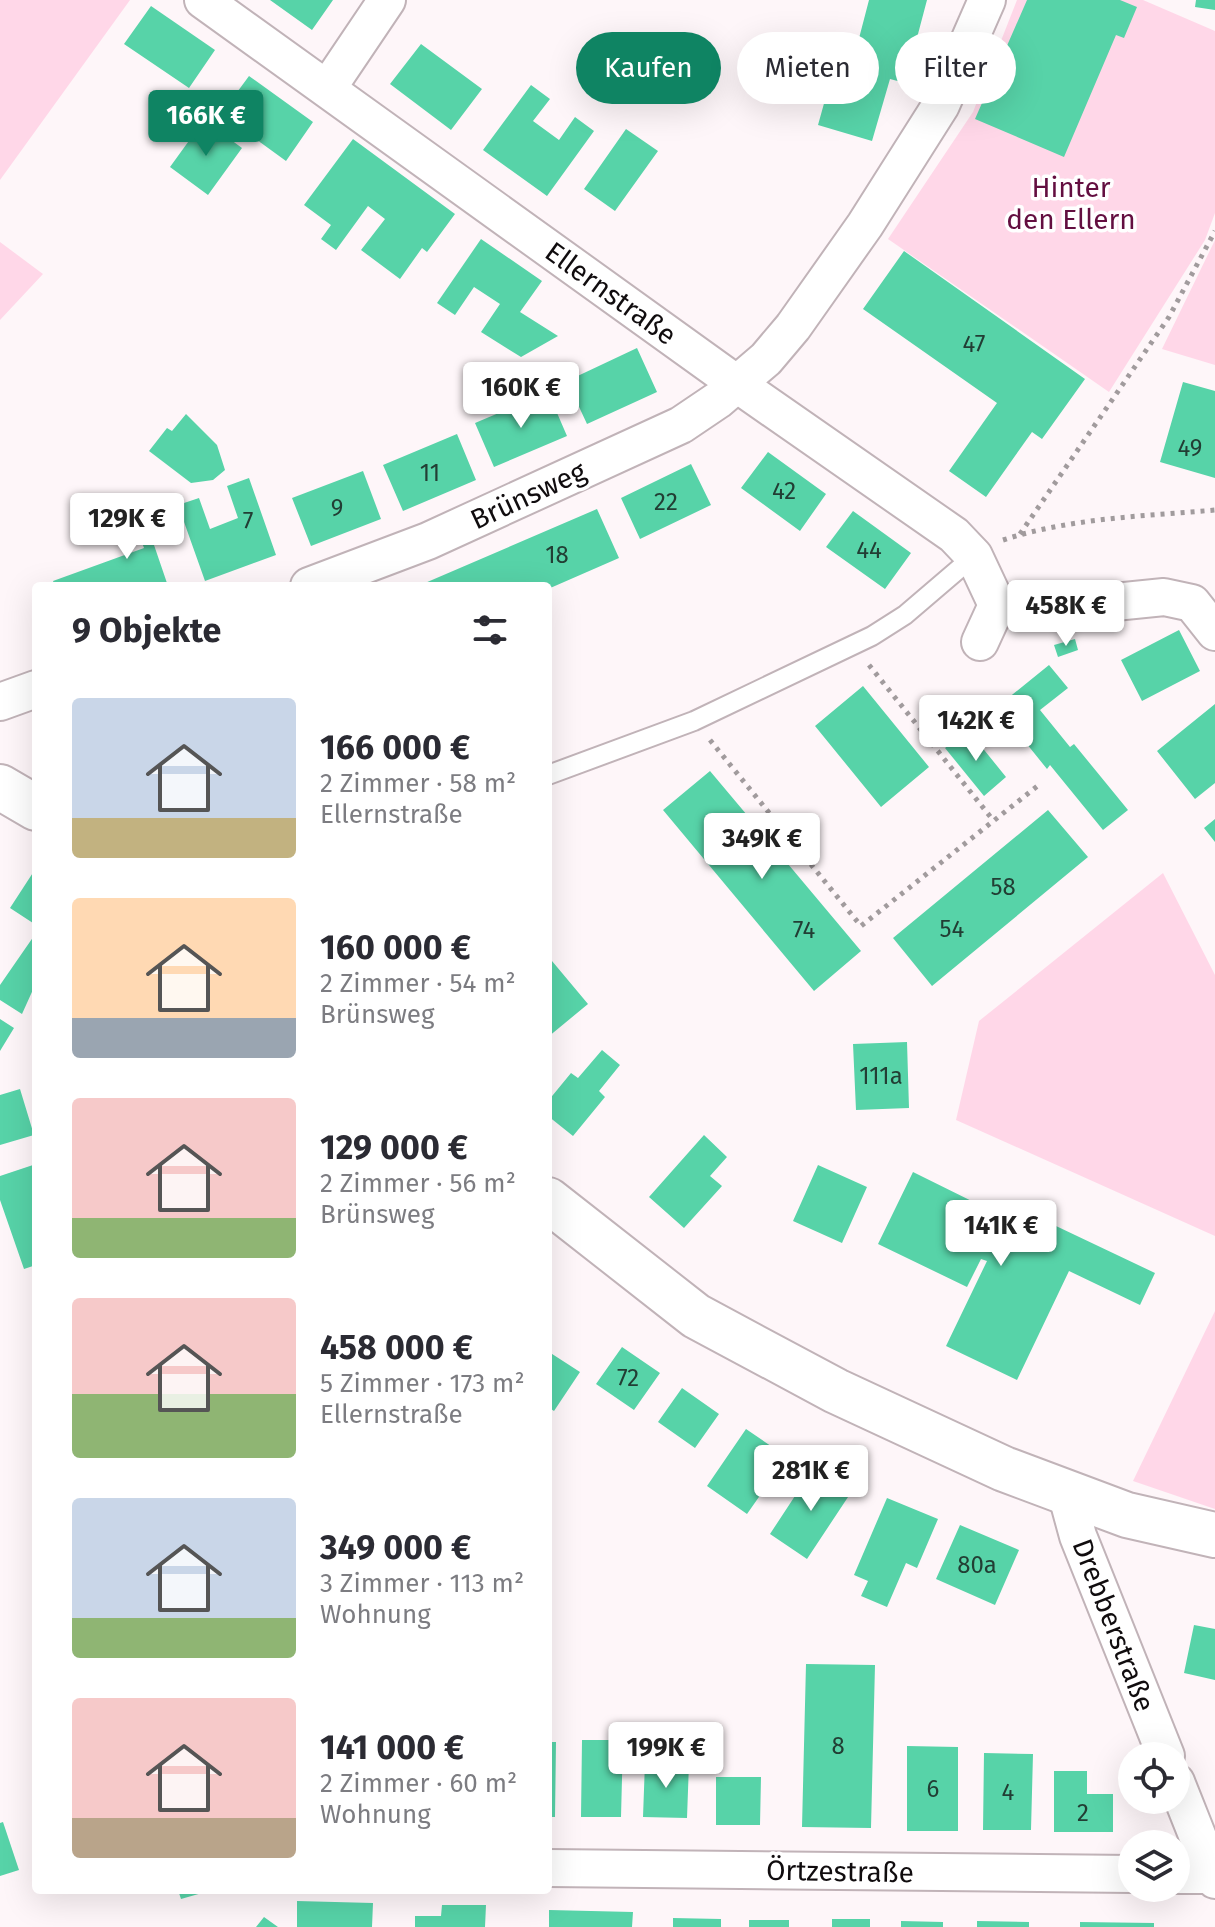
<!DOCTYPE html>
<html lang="de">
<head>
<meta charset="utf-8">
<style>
  body { margin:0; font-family:"Fira Sans",sans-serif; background:#f2f2f3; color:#2b2b33; height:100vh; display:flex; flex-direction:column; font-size:30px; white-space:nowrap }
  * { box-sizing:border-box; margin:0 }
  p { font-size:26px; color:#7c7c81 }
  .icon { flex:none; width:44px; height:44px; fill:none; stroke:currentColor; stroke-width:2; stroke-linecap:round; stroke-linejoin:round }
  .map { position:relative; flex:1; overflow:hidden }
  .side { position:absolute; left:32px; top:582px; width:520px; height:1312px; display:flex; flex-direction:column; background:#fff; border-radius:8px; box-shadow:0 8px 32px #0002 }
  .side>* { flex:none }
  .top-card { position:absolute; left:576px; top:32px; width:518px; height:72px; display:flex; gap:16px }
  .buttons { position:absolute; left:1118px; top:1742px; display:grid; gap:16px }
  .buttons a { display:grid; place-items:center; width:72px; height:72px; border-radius:50%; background:#fff; box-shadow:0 8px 32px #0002; font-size:40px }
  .price { position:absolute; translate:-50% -68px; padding:0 18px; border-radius:8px; background:#fff; color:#222; font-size:26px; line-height:52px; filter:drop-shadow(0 2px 4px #0008) }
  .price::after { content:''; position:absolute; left:50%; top:48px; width:24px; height:18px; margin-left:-12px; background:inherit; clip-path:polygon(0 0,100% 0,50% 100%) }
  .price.on { background:#0f8463; color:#fff }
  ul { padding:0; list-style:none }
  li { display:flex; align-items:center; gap:24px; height:200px; padding:0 40px }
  li span { display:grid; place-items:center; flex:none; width:224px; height:160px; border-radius:8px; color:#555 }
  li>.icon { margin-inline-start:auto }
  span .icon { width:96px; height:96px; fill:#fffc; stroke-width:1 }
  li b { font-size:34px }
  h2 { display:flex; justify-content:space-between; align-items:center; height:96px; padding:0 40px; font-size:34px }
  .pill { padding:0 28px; border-radius:36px; background:#fff; box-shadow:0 8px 32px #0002; font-size:28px; line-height:72px }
  .pill.on { background:#0f8463; color:#fff }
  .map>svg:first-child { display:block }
  .green { fill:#ffd7e8 }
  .building { fill:#57d3a8 }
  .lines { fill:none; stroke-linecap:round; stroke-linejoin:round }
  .lane-casing { stroke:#c1b3b8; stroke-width:22 }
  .street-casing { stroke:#c1b3b8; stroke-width:40 }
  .secondary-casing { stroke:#c1b3b8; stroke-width:48 }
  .path { stroke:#a19b9d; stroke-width:5; stroke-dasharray:4 6; stroke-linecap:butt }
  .lane { stroke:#fff; stroke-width:18 }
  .street { stroke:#fff; stroke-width:36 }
  .secondary { stroke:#fff; stroke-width:44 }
  .labels { text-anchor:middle; stroke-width:7; stroke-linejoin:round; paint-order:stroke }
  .number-label { font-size:24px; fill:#223e34 }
  .park-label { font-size:28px; fill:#630e40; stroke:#fff }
  .street-label { font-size:28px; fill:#100c0e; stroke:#fff }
</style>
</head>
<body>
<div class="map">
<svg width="1215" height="1927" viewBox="0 0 1215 1927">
  <rect width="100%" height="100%" fill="#fef6f9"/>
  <path class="green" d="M0 0H130L0 180Z
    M1017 0H1143L1215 31V213L1205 240 1109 392 888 239 973 112Z
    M1215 240V365L1162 349Z
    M0 242 43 274 0 320Z
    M1163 873 1215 975V1236L956 1120 979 1021Z
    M1215 1311V1509L1133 1481Z"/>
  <path class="building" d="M270 0H333L312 30Z
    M869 0H927L905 83 890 79 872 141 818 125 835 64 851 69Z
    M1027 0H1120L1137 7 1124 38 1116 35 1064 157 975 119Z
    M1196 0H1215V10L1195 7Z
    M151 6 215 50 189 88 124 44Z
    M421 44 482 89 451 130 390 84Z
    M249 76 313 122 286 161 221 114Z
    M531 85 550 99 533 121 559 140 575 117 594 131 547 196 483 150Z
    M204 120 242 148 208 195 170 167Z
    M626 129 658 151 615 211 584 189Z
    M353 139 455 214 427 252 422 248 400 279 361 250 385 219 368 206 336 250 321 239 331 225 304 205Z
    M481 239 542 281 520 312 558 336 521 357 481 332 500 304 474 287 455 315 437 303Z
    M904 251 1085 379 1042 439 1032 432 986 497 949 471 997 403 863 309Z
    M637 348 657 392 587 424 567 381Z
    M1183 382 1215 391V478L1160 462Z
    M548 392 567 436 494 467 475 423Z
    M186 414 217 445 225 470 213 480 191 483 149 451 167 428 172 431Z
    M457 434 476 480 403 511 383 465Z
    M768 452 826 494 800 531 741 488Z
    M691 464 711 505 640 539 621 498Z
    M363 471 381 519 311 546 292 498Z
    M249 478 276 555 205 581 178 505 199 498 210 529 238 518 227 486Z
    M148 503 163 543 154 545 168 586H55L53 581 144 548 130 510Z
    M597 509 619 558 548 589V586H418Z
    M853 511 911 553 885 589 826 547Z
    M1179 630 1200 671 1142 701 1121 660Z
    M1075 639 1078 650 1058 657 1054 645Z
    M1049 665 1068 688 1040 710 1070 747 1074 744 1128 810 1103 830 1050 765 1047 769 997 707Z
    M863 686 929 767 881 807 815 726Z
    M1215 704V783L1195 799 1157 751Z
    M968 730 1006 777 984 796 945 748Z
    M710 771 861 951 814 991 663 810Z
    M1048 810 1088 857 932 986 893 938Z
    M1215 819V842L1204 828Z
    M36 868V925L10 908Z
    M36 933V983L22 1014 0 1000V985Z
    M552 961 588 1004 548 1037V965Z
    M0 1019 14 1028 0 1051Z
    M907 1042 909 1108 856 1110 853 1044Z
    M602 1050 620 1065 599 1091 605 1097 573 1136 548 1116V1101L571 1073 578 1078Z
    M20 1089 34 1135 0 1145V1095Z
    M704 1135 727 1157 710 1176 722 1186 684 1228 649 1197Z
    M36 1164V1265L24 1269 0 1200V1176Z
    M818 1165 867 1187 842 1243 793 1221Z
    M913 1172 1008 1219 1014 1206 1155 1273 1140 1305 1069 1271 1017 1380 946 1346 987 1261 981 1259 967 1287 878 1244Z
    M622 1347 660 1373 634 1410 596 1384Z
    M549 1352 580 1372 554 1411 548 1407Z
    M682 1388 719 1414 695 1448 658 1422Z
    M746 1429 787 1457 747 1514 707 1486Z
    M814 1467 852 1491 807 1559 770 1534Z
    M887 1498 938 1519 917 1568 906 1563 887 1607 861 1596 868 1581 854 1575Z
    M960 1525 1019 1550 995 1605 936 1579Z
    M1194 1625 1215 1629V1680L1184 1673Z
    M806 1664 875 1665 871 1828 802 1827Z
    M582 1740H623L621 1817H581Z
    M548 1742H556L555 1817H548Z
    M907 1746 958 1747V1831H907Z
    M984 1753 1033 1754 1031 1830H983Z
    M645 1762 689 1763 687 1818 643 1817Z
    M1054 1771H1087V1794H1113V1832H1054Z
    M716 1777H761L760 1825H716Z
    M3 1822 19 1870 0 1876V1823Z
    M178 1890H209V1891L181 1899Z
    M297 1901 373 1903 372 1927H297Z
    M442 1905H486L485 1927H415V1916H441Z
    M549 1910 633 1912 632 1927H549Z
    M264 1917 278 1927H256Z
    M673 1918 721 1919V1927H673Z
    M832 1919H870V1927H832Z
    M749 1920H789V1927H749Z
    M901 1921 943 1922V1927H901Z
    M977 1921 1029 1922V1927H977Z
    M1080 1922 1154 1923V1927H1080Z"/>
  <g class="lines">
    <g class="lane-casing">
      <path id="lane" d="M548 775 694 721 872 636 905 615 974 556"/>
    </g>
    <g class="street-casing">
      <path id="street" d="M203 0 737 384 954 535 974 556 997 605 1026 611 1164 597 1192 603 1215 632
        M327 89 387 0
        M309 586 428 541 681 425 718 400 766 359 793 327 865 225 941 105 987 0
        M980 642 997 605
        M0 702 36 689
        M1066 1492 1078 1536 1166 1756
        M1176 1782 1215 1880
        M548 1868 1132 1874
        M1176 1875H1213"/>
    </g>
    <g class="secondary-casing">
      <path id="secondary" d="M0 787 36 808
        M548 1200 696 1316 836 1391 1004 1469 1127 1515 1215 1535"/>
    </g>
    <path class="path" d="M1020 534 1169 317 1215 231
      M1003 540C1070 518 1145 516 1215 510
      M869 665 993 820
      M710 740 861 926 1040 784"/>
    <use href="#lane" class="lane"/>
    <use href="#street" class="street"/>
    <use href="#secondary" class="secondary"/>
  </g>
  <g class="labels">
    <g class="number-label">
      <text x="974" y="352">47</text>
      <text x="1190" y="456">49</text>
      <text x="430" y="481">11</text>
      <text x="784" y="499">42</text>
      <text x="666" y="510">22</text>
      <text x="337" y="516">9</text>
      <text x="248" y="529">7</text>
      <text x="869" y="558">44</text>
      <text x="557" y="563">18</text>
      <text x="1003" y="895">58</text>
      <text x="952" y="937">54</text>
      <text x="804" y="938">74</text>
      <text x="881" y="1084">111a</text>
      <text x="628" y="1386">72</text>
      <text x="977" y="1573">80a</text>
      <text x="838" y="1754">8</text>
      <text x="933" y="1797">6</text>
      <text x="1008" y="1800">4</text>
      <text x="1083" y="1821">2</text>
    </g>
    <g class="park-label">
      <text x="1071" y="197">Hinter<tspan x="1071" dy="32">den Ellern</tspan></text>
    </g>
    <g class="street-label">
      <text transform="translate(611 293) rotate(36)" y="10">Ellernstraße</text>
      <text transform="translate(528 495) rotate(-25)" y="10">Brünsweg</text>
      <text transform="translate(1114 1625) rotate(69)" y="10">Drebberstraße</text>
      <text transform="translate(840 1871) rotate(1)" y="10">Örtzestraße</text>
    </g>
  </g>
</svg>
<div class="buttons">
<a><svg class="icon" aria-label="locate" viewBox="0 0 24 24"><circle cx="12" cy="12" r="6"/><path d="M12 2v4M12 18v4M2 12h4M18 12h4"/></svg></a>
<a><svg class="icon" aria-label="layers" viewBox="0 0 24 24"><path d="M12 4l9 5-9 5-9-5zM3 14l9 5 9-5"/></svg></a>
</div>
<b class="price on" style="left:206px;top:158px">166K €</b>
<b class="price" style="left:521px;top:430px">160K €</b>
<b class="price" style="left:127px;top:561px">129K €</b>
<b class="price" style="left:1066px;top:648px">458K €</b>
<b class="price" style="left:976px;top:763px">142K €</b>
<b class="price" style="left:762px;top:881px">349K €</b>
<b class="price" style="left:1001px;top:1268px">141K €</b>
<b class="price" style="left:811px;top:1513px">281K €</b>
<b class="price" style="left:666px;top:1790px">199K €</b>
<div class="top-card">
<a class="pill on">Kaufen</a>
<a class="pill">Mieten</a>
<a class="pill">Filter</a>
</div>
<section class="side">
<h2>9 Objekte<svg class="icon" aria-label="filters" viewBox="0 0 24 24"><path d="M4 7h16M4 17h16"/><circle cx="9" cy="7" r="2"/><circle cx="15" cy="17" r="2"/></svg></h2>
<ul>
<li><span style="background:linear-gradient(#c9d6e8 75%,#c2b280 0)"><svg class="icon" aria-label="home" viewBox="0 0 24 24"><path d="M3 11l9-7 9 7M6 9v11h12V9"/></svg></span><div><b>166 000 €</b><p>2 Zimmer · 58 m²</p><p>Ellernstraße</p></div></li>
<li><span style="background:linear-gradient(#ffd9b3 75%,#9aa5b1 0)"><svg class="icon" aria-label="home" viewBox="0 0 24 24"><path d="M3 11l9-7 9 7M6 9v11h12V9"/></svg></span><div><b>160 000 €</b><p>2 Zimmer · 54 m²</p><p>Brünsweg</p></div></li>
<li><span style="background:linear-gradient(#f6c9c9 75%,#8fb573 0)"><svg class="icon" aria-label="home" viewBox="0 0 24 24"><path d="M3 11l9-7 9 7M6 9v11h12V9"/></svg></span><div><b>129 000 €</b><p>2 Zimmer · 56 m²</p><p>Brünsweg</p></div></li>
<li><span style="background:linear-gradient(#f6c9c9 60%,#8fb573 0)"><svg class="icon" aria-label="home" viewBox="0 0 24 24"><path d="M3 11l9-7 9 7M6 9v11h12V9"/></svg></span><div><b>458 000 €</b><p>5 Zimmer · 173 m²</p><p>Ellernstraße</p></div></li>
<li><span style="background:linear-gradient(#c9d6e8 75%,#8fb573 0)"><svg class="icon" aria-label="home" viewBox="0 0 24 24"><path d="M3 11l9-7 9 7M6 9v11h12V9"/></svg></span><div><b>349 000 €</b><p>3 Zimmer · 113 m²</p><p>Wohnung</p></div></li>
<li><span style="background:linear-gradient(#f6c9c9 75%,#b9a48a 0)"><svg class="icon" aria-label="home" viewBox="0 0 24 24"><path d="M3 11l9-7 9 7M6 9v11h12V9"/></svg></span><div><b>141 000 €</b><p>2 Zimmer · 60 m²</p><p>Wohnung</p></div></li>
</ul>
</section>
</div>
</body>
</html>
